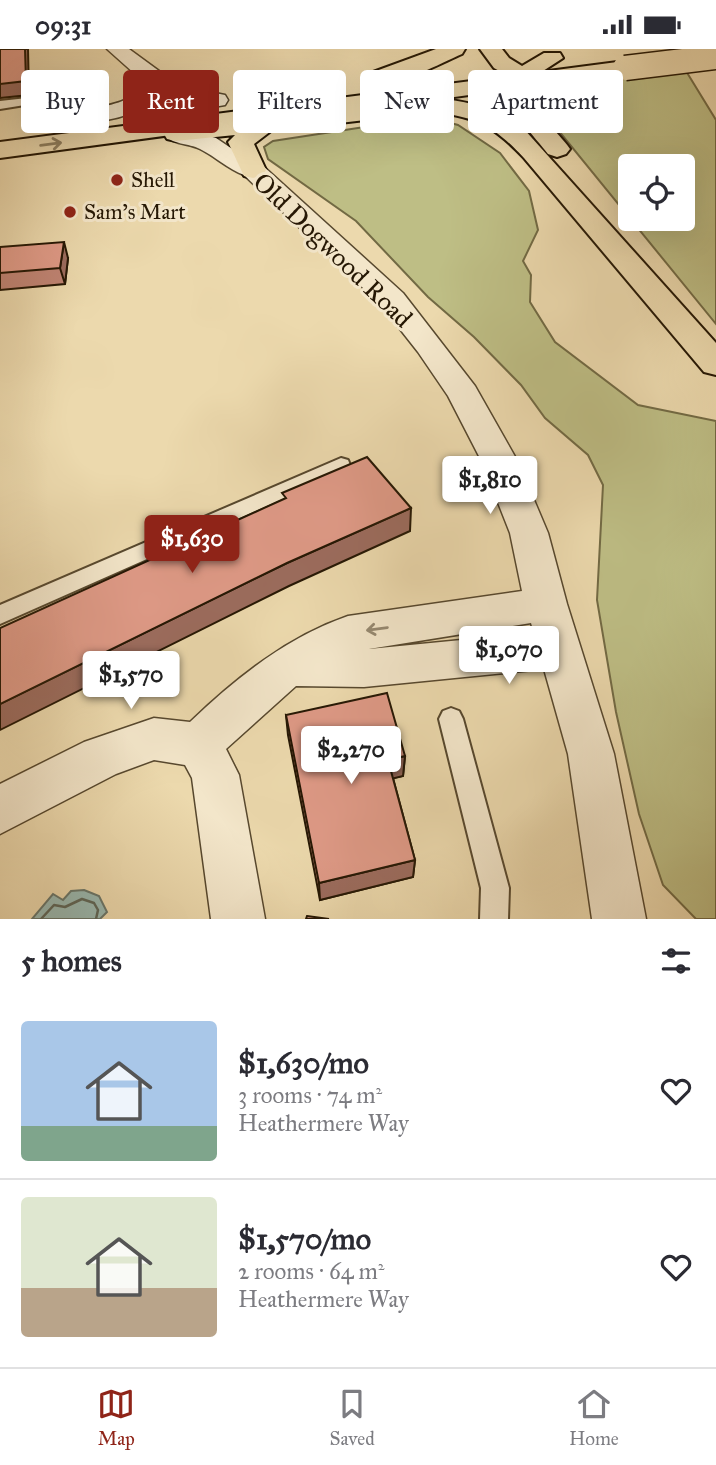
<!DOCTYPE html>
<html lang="en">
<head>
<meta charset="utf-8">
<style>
  body { margin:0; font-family:"IM FELL Great Primer",serif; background:#f2f2f3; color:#2b2b33; height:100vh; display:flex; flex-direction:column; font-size:26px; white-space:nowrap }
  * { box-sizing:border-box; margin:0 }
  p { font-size:23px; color:#7c7c81 }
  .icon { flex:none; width:38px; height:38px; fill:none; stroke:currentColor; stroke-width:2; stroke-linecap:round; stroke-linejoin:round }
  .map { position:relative; height:870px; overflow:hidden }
  .panel { display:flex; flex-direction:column; background:#fff; flex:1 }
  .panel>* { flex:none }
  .top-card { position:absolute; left:21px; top:21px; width:676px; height:63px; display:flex; gap:14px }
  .controls { position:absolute; left:618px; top:105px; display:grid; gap:14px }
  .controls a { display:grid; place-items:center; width:77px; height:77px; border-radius:7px; background:#fff; box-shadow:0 7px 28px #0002; font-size:35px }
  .price { position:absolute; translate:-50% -60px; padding:0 16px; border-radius:7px; background:#fff; color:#222; font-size:23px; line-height:46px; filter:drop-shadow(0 2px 4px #0008) }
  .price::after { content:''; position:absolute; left:50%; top:42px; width:21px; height:16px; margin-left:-10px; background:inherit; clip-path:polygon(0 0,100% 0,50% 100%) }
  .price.selected { background:#8f2418; color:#fff }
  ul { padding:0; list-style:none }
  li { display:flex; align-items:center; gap:21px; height:175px; padding:0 21px }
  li+li { border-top:2px solid #e1e1e2 }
  li span { display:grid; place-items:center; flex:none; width:196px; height:140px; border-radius:7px; color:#555 }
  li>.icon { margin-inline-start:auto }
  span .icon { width:84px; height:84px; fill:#fffc; stroke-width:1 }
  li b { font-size:30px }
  h2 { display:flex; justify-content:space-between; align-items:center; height:84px; padding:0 21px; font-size:30px }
  .tag { padding:0 24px; border-radius:7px; background:#fff; box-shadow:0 7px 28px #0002; font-size:24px; line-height:63px }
  .tag.selected { background:#8f2418; color:#fff }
  .status { display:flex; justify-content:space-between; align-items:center; height:49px; padding:0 35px; background:#fff; direction:ltr }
  .status svg { height:19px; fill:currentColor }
  .menu { display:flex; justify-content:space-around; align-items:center; height:98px; border-top:2px solid #e1e1e2; background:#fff; font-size:19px; color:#7c7c81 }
  .menu a { display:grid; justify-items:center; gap:4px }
  .menu .selected { color:#8f2418 }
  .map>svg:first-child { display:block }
  .green { fill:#bebe85; stroke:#726a44; stroke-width:2; fill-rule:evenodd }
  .water { fill:#9ab9b1; stroke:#6b786c; stroke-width:2 }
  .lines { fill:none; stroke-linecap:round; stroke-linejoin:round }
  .shore { stroke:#60685a; stroke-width:2.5 }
  .service-casing { stroke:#57482e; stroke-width:4 }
  .minor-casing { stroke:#57482e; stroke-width:3 }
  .primary-casing { stroke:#251704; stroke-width:4 }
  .motorway-casing { stroke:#251704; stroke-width:4 }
  .service { fill:#f3e6ca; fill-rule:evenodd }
  .minor { fill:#f3e6ca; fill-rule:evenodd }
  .primary { fill:#ecd9ad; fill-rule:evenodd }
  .motorway { fill:#ecd9ad; fill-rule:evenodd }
  .primary-bridge-casing { stroke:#251704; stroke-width:27; stroke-linecap:butt }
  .primary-bridge { stroke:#ecd9ad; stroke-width:24 }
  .wall { fill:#c08474; stroke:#251704; stroke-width:2 }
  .shaded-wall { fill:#9c6c5e; stroke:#251704; stroke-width:2 }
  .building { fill:#df9a87; stroke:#251704; stroke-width:2 }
  .oneway { stroke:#928261 }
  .oneway2 { stroke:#968971 }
  .poi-dot { fill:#8f2418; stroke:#f3e6ca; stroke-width:2.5 }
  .labels { text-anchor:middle; stroke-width:6; stroke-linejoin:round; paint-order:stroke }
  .far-poi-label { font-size:21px; fill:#251704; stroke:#f3e6ca; text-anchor:start }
  .street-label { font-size:26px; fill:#251704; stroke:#f3e6ca }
</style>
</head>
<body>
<div class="status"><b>09:31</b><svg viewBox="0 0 49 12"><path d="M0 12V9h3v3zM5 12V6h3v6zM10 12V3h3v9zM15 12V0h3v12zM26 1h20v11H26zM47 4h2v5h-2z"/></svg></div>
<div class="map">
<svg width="716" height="870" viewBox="0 0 716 870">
  <rect width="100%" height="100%" fill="#ecd9ad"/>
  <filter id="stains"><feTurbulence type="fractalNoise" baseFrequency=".00286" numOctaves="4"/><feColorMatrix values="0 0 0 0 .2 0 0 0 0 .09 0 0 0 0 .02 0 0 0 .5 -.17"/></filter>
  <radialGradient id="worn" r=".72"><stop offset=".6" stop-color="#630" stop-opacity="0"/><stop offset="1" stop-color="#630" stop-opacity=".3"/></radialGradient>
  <path class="green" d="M686 22 716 71V275L536 54 545 43 554 39ZM630 117H682V170H630Z
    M447 73 458 76 500 104 529 142 538 181 523 212 531 226 530 253 555 293 638 356 716 372V870H696L663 836 639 765 616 663 597 551 603 436 588 406 545 369 521 336 474 288 428 248 356 172 268 110 264 98 273 92 371 77Z"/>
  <path class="water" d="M84 841 99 847 107 863 100 870H32L53 845 63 851 71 842Z"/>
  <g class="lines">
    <path class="shore" d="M41 870 54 856 65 858 82 850 94 854 98 861 96 870"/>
    <g class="service-casing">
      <path id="service" d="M27 49 33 53 31 55 0 60V52Z
        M341 409 348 411 350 416 348 421 0 575V556Z
        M451 659 459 662 463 670 509 839 508 870H480L481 839 439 670 443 662Z"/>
    </g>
    <g class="minor-casing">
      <path id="minor" d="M107 0H129L170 30 195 40 225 46 228 51 225 56C205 61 178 51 160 42 154 60 108 75 90 71L87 66 90 61C106 56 134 54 140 36L135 25Z
        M176 78 216 89 247 110 262 116 403 244 475 337 518 413 548 484 567 555 614 705 646 870H592L568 705 544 620 364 638 296 637 226 700 239 726 265 870H211L192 729 185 716 154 711 116 725 0 785V735L84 693 154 669 190 673C236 629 287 588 348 567L522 542 510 484 482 413 448 347 418 303 381 256 244 126C228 120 216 108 200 100 189 94 172 96 164 85L168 80ZM531 574 534 584 369 600Z"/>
    </g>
    <g class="primary-casing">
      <path id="primary" d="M625 12 633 14 636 19 633 24 0 109V93Z"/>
    </g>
    <g class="motorway-casing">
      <path id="motorway" d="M436 0H465L462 5C439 15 389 42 365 36L362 31 365 26Z
        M480 0H502L509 9 522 17 544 4H560L563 9 543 22 556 24 559 29 556 34H533C527 59 557 81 570 100L566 105 557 108 548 105C532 84 502 57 512 29L494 19Z
        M434 49C468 52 495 59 523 79L716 294V326L704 323 524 109C495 78 477 68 434 63L271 82 254 95 266 121 262 127 253 129 244 127 228 93 235 86 176 92 167 90 164 85 167 80 176 78Z"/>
    </g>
    <use href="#service" class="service"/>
    <use href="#minor" class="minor"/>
    <use href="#primary" class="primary"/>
    <use href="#motorway" class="motorway"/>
    <g class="primary-bridge-casing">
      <path id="primary-bridge" d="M625 19 716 8"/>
    </g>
    <use href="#primary-bridge" class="primary-bridge"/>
  </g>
  <path class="wall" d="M0 198 68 209 65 235 0 241Z
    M286 666 405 707 403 727 393 729 415 811 413 828 320 851 288 686Z"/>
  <path class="shaded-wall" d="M25 0H28L29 46 0 49V35Z
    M64 193 68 209 65 235 60 219Z
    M411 459 410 482 289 537 0 681V655L287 514Z
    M405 707 403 727 387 731 388 711Z
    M415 811 413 828 320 851 319 834Z"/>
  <path class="building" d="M0 0H25L26 32 0 35Z
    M64 193 60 219 0 224V198Z
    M367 408 411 459 287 514 0 655V579L286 449 282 444Z
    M387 644 405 707 388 711 415 811 319 834 286 666Z
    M307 867 329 870H306Z"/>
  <defs><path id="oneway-shaft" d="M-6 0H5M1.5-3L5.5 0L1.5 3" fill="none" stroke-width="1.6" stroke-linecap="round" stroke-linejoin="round" transform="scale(1.75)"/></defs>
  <use class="oneway" href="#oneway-shaft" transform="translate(51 95) rotate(-7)"/>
  <use class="oneway2" href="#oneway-shaft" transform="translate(377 580) rotate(172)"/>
  <g class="poi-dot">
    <circle cx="117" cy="131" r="7"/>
    <circle cx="70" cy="163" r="7"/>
  </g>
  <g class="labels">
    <g class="far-poi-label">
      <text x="131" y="138">Shell</text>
      <text x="84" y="170">Sam's Mart</text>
    </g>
    <g class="street-label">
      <text transform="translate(333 201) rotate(44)" y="9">Old Dogwood Road</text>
    </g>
  </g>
  <rect width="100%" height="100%" filter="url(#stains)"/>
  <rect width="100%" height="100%" fill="url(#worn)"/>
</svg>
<div class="controls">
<a><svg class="icon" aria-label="locate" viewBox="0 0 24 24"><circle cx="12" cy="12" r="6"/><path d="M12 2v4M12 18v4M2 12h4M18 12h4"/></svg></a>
</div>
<b class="price" style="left:490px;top:467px">$1,810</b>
<b class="price selected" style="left:192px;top:526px">$1,630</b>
<b class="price" style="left:509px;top:637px">$1,070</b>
<b class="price" style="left:131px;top:662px">$1,570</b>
<b class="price" style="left:351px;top:737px">$2,270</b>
<div class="top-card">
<a class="tag">Buy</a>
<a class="tag selected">Rent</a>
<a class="tag">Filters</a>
<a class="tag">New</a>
<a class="tag">Apartment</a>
</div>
</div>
<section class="panel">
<h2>5 homes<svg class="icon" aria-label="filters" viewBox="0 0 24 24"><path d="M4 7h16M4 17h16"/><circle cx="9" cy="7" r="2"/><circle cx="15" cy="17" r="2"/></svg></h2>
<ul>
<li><span style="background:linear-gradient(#a9c7e8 75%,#7fa58c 0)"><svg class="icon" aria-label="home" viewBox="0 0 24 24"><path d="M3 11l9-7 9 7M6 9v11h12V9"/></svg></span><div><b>$1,630/mo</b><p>3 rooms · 74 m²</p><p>Heathermere Way</p></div><svg class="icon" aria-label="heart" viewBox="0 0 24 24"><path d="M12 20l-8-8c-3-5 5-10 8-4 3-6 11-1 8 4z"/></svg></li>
<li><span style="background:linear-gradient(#dfe7d0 65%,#b9a48a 0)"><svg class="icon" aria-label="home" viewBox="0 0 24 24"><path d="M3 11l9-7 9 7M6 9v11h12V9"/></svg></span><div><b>$1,570/mo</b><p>2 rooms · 64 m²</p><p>Heathermere Way</p></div><svg class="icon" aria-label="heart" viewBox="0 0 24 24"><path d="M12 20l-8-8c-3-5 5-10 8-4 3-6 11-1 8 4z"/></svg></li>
</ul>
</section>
<nav class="menu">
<a class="selected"><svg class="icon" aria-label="map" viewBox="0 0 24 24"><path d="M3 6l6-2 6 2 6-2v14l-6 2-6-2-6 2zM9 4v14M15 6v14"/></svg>Map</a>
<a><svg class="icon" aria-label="saved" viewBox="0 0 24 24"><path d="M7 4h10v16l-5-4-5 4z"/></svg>Saved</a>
<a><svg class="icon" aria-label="home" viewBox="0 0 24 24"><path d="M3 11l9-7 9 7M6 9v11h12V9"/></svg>Home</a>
</nav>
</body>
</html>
